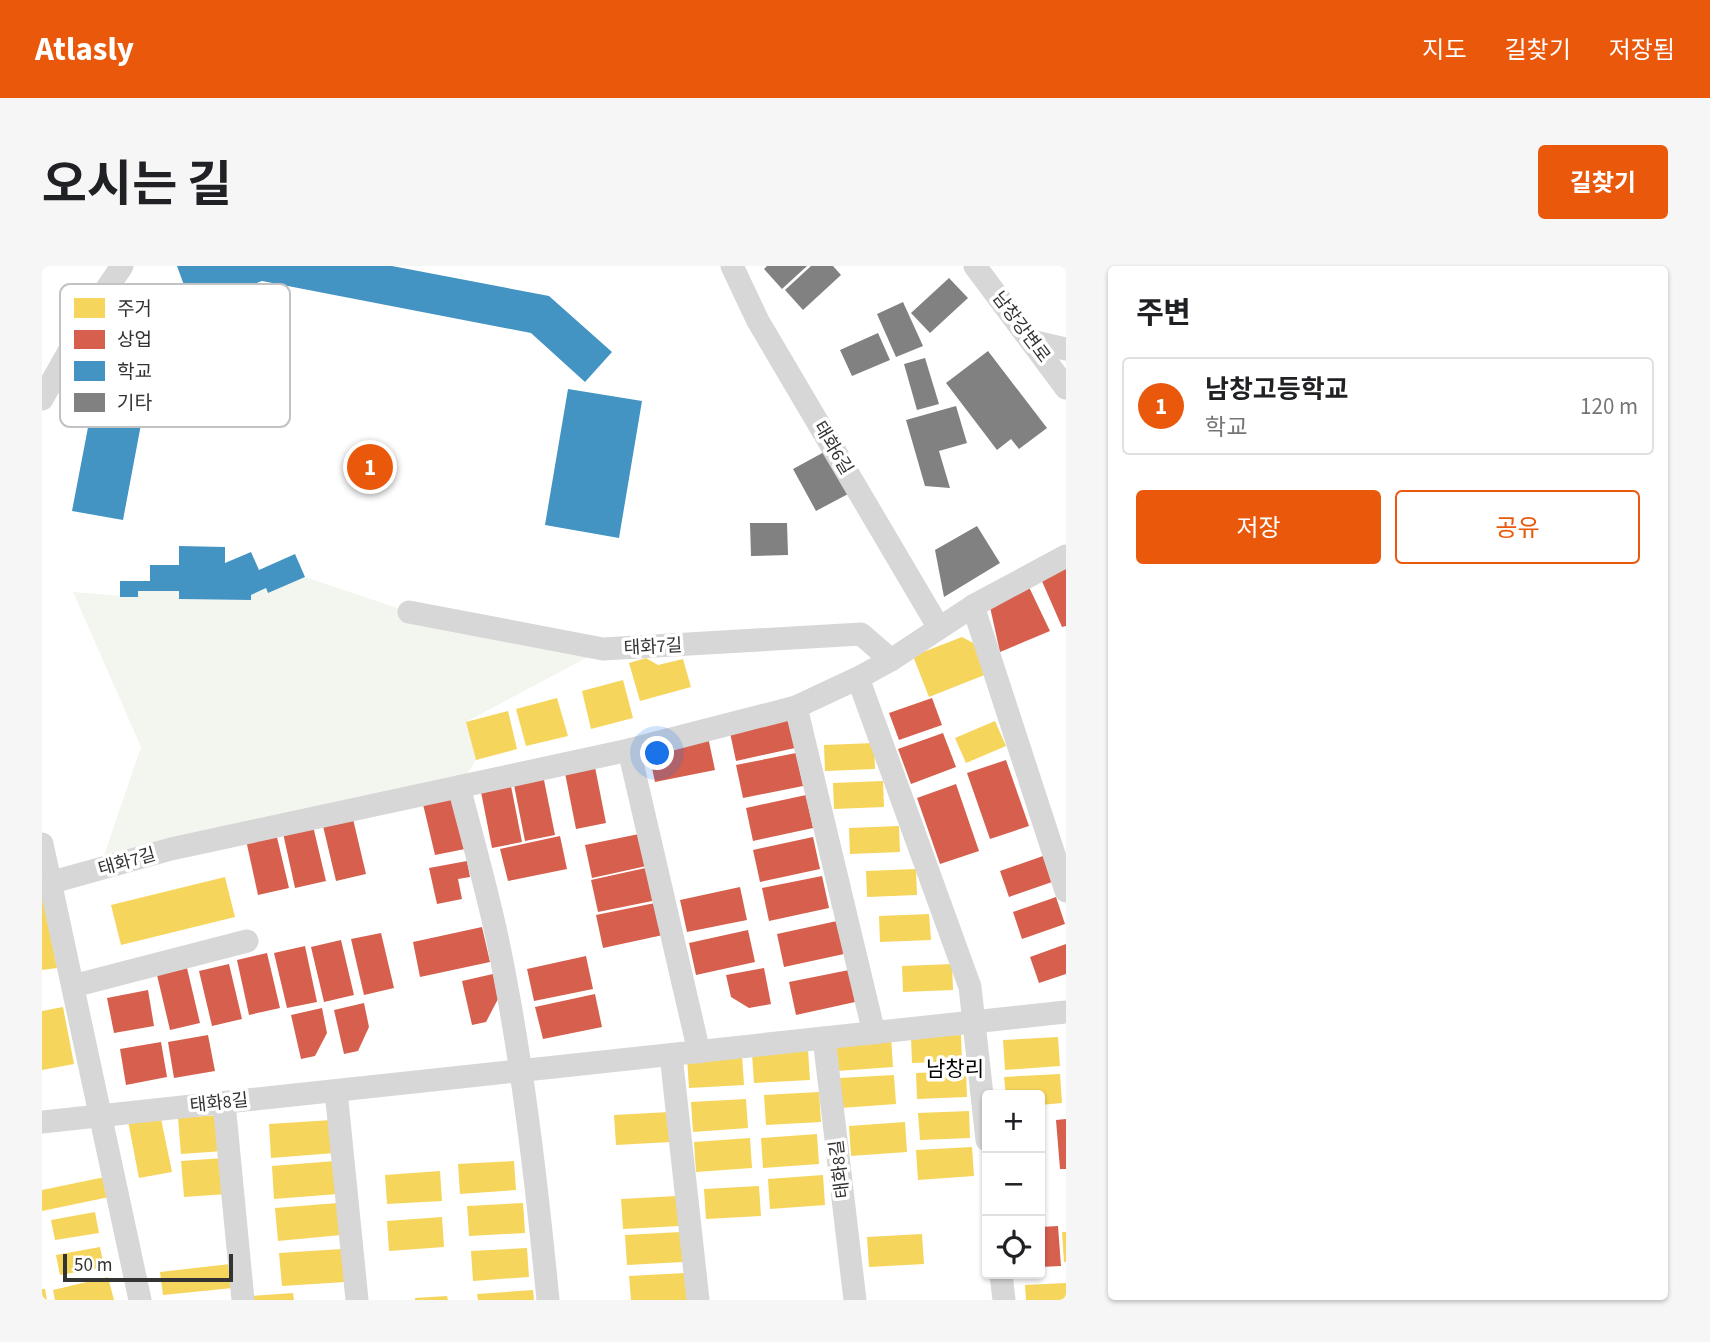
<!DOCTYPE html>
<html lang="ko">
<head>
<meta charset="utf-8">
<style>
  :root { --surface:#fff; --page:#f6f6f6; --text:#202124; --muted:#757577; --line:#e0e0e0; --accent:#ea580c }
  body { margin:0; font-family:"Source Sans 3","Noto Sans KR",sans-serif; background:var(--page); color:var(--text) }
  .controls { position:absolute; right:21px; bottom:21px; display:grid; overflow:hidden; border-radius:7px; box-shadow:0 2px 5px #0004 }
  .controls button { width:63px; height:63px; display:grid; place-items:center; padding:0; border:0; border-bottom:2px solid var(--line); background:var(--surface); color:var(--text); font:35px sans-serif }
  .scale { position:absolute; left:21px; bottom:18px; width:170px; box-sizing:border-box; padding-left:7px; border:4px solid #333; border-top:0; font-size:19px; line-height:24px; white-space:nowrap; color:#333; -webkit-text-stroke:5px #fff; paint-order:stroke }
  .you { position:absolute; left:616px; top:488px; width:24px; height:24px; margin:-18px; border:5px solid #fff; border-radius:50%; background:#1a73e8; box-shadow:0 0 0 10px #1a73e833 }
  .badge { display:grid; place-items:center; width:46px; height:46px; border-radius:50%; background:var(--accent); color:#fff; font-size:23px; font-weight:700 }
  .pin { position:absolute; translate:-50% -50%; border:4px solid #fff; box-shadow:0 2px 7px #0006 }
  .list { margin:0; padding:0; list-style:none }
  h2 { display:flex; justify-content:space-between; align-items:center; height:91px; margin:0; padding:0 28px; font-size:30px }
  h2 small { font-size:23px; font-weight:400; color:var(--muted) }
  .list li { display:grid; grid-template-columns:46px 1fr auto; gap:21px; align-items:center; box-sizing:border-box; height:98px; margin:0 14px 14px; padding:0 14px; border:2px solid var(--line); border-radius:7px }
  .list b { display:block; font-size:26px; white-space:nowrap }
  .list p { margin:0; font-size:23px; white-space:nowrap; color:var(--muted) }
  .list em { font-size:23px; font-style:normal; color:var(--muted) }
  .actions { display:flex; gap:14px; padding:21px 28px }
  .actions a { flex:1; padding:16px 0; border:2px solid var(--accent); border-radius:7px; text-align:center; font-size:24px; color:var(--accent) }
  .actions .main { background:var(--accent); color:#fff }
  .icon { flex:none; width:38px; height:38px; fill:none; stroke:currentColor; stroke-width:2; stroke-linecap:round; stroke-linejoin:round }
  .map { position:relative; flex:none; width:1024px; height:1034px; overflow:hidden; border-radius:7px }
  header { display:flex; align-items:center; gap:42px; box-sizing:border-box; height:98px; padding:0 35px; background:var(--accent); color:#fff }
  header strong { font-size:33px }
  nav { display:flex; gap:38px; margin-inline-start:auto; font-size:24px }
  .intro { display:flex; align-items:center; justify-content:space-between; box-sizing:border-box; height:168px; padding:0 42px }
  h1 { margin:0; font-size:49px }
  .button { padding:18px 32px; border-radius:7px; background:var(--accent); color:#fff; font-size:24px; font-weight:700 }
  main { display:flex; gap:42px; padding:0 42px }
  aside { flex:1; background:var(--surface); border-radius:7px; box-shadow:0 2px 5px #0004 }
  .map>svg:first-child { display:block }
  .green { fill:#f2f6ee }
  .homes { fill:#f6d55c }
  .shops { fill:#d6604d }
  .schools { fill:#4393c3 }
  .building { fill:#818181 }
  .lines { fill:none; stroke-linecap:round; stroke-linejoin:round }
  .minor { stroke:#d7d7d7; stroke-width:23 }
  .labels { text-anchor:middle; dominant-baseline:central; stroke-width:7; stroke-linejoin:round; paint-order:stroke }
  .street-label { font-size:18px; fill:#333; stroke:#fff }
  .quarter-label { font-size:21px; fill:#000; stroke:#fff }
  .key { fill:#fff; stroke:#c2c2c2; stroke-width:2 }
  .key-label { font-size:19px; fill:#333 }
</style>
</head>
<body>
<header>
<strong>Atlasly</strong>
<nav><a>지도</a><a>길찾기</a><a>저장됨</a></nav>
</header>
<div class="intro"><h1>오시는 길</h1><a class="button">길찾기</a></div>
<main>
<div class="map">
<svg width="1024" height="1034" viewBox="0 0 1024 1034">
  <rect width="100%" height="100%" fill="#fff"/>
  <polygon class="green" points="263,311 367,346 561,383 424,456 434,494 417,521 57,604 99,481 31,326 95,331 96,325 137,325 137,333 209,334 209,329 224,322 226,327"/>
  <g class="homes">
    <polygon points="920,371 933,378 945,408 887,431 871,390"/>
    <polygon points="604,392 616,399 641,393 649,421 598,435 587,397"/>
    <polygon points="581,414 591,452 549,463 540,425"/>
    <polygon points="515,432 526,470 484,480 474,443"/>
    <polygon points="466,445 475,483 434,494 424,456"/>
    <polygon points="953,455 964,480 924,497 913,472"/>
    <polygon points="832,477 833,503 783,505 782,479"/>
    <polygon points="841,515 842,541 792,543 791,517"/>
    <polygon points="857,560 858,586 808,588 807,562"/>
    <polygon points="874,603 875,629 825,631 824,605"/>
    <polygon points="183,611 193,651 79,679 69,639"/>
    <polygon points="0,628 15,702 0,704"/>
    <polygon points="887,648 889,674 838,676 837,650"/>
    <polygon points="910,698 911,724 861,726 860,700"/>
    <polygon points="21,741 32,798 0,804 0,745"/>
    <polygon points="919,769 920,795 870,797 869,771"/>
    <polygon points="849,771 851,801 795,805 793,775"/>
    <polygon points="1016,771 1018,800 963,804 961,774"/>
    <polygon points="766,784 768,814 712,817 710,788"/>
    <polygon points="700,789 702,819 647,822 645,792"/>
    <polygon points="924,805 925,831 875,833 874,807"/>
    <polygon points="1018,808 1020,837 998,839 998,829 964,829 962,811"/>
    <polygon points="852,809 854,838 799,842 797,812"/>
    <polygon points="777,826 779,856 724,859 722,829"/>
    <polygon points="704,833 706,862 651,866 649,836"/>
    <polygon points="927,845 928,872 878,874 876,847"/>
    <polygon points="627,846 629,876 574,879 572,849"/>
    <polygon points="118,848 130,906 97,912 86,855"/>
    <polygon points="179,849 182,885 139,888 136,852"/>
    <polygon points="290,854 293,887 229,892 227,858"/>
    <polygon points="863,856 865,886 809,890 807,860"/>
    <polygon points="775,868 777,898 721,902 719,872"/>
    <polygon points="708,872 710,902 654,906 652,876"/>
    <polygon points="930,881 932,910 876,914 874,884"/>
    <polygon points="182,892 185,928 142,931 139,895"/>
    <polygon points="293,895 296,928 232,933 230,900"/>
    <polygon points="472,895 474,924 418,928 416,898"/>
    <polygon points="398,905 400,935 345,938 343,909"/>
    <polygon points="781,909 783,939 728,943 726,913"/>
    <polygon points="63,911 67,931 0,945 0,924"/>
    <polygon points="717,920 719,950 664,953 662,923"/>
    <polygon points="635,930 637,960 581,963 579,933"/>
    <polygon points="296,937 299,969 236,975 233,942"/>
    <polygon points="481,937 483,967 427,970 425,940"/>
    <polygon points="53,946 57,967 13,974 9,954"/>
    <polygon points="400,951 402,981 347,985 345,955"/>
    <polygon points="639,966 641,996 585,999 583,969"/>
    <polygon points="1020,966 1024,966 1024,996 1022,996"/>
    <polygon points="880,968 882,998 827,1001 825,971"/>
    <polygon points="58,981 62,1001 18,1009 14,989"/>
    <polygon points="485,982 487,1011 431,1015 429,985"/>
    <polygon points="300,983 303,1016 240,1020 237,987"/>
    <polygon points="188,998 191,1022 121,1029 118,1006"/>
    <polygon points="643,1007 645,1034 589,1034 587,1010"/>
    <polygon points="66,1011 72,1034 13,1034 11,1024"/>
    <polygon points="1024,1017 1024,1034 984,1034 983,1019"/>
    <polygon points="0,1023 3,1023 5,1034 0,1034"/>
    <polygon points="491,1024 492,1034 436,1034 435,1028"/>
    <polygon points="251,1027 252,1034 208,1034 208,1030"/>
    <polygon points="405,1030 406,1034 373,1034 373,1032"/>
  </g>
  <g class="shops">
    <polygon points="1024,303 1024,360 1020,361 999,313"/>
    <polygon points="986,319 1008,365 958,386 948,341"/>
    <polygon points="890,432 900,459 857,474 847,447"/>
    <polygon points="746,450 753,482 694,495 687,462"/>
    <polygon points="901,467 914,501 869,518 856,483"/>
    <polygon points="666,471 673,504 613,516 606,483"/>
    <polygon points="754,487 761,520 701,532 694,499"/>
    <polygon points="964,494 987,560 948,573 925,507"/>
    <polygon points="552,496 564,557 534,563 522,502"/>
    <polygon points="501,509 513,569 483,575 471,514"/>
    <polygon points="468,515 480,576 450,582 438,521"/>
    <polygon points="914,518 937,585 898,598 875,532"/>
    <polygon points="410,528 423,583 393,589 380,534"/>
    <polygon points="764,529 771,562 711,575 704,542"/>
    <polygon points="311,553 324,608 294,615 281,560"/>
    <polygon points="271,560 284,615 253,622 241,567"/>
    <polygon points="234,567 247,622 216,629 204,574"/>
    <polygon points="602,567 609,599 550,612 543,579"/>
    <polygon points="518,570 525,603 466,615 458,583"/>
    <polygon points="771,571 778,603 718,616 711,584"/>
    <polygon points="1001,590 1010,616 967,631 958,605"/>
    <polygon points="425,595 428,611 416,613 420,633 395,638 387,602"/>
    <polygon points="608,601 615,634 556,646 549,614"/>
    <polygon points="780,610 787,642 727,655 720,622"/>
    <polygon points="698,621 705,654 645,666 638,634"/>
    <polygon points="1014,631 1023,658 980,673 971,646"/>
    <polygon points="613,637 621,669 561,682 554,649"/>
    <polygon points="795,655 802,688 742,701 735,668"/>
    <polygon points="440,661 448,696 378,711 371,676"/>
    <polygon points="706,664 713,696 654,709 647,677"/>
    <polygon points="339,667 352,722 322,729 309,673"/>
    <polygon points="299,674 312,729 282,736 269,681"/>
    <polygon points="1024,678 1024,708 997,717 988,691"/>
    <polygon points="263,680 275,736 245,742 232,687"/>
    <polygon points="225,687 238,742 207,749 195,694"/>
    <polygon points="544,690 551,723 492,735 485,703"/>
    <polygon points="187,698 200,753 170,760 157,705"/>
    <polygon points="145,702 158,757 128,764 115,709"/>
    <polygon points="722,702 729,738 707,742 689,731 684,709"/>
    <polygon points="807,704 813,736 754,749 747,716"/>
    <polygon points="451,708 456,733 444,756 430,759 420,715"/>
    <polygon points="106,724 112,760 72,767 65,732"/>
    <polygon points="553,728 560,761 501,773 493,741"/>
    <polygon points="322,737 327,761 316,785 302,788 292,744"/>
    <polygon points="280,742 285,767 273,790 259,793 249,749"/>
    <polygon points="166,769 173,805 132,812 126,776"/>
    <polygon points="119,776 125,811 84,819 78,783"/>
    <polygon points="1024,853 1024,903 1018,903 1014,854"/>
    <polygon points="1016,960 1019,1000 998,1001 998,961"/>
  </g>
  <g class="schools">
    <polygon points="135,0 350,0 507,30 570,86 543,116 489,67 220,15 150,41"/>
    <polygon points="144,31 148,40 119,52 81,254 30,245 57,104 74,107 84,57"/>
    <polygon points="526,123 600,135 577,272 503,259"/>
    <polygon points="137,280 183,281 183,297 209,286 217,304 253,288 263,311 226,327 224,322 209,329 209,334 137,333 137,325 96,325 96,331 78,331 78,315 108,315 108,299 137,299"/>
  </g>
  <g class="building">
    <polygon points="725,0 765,0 740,23 722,3"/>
    <polygon points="769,0 791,0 799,9 761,44 743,24"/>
    <polygon points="907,12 926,32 888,67 869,47"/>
    <polygon points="861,36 881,80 854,91 835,48"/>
    <polygon points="836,67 848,94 810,110 798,84"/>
    <polygon points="946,85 1005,162 977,183 969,173 955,184 904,117"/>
    <polygon points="883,92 897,138 875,144 862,98"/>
    <polygon points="914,140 925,177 897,185 908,222 883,220 864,154"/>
    <polygon points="784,185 806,228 774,245 751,203"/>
    <polygon points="708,257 745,257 746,289 709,290"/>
    <polygon points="935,260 958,297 902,331 893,284"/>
  </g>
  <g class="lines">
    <g class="minor">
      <polyline points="690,0 716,55 897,362"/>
      <polyline points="933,0 1024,122"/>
      <polyline points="989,75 1024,83"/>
      <polyline points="0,133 51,43 80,0"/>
      <polyline points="931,340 1024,625"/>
      <polyline points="367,346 561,383 819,368 849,394"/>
      <polyline points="816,412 928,721 945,874"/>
      <polyline points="754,441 832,767"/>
      <polyline points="587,484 657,786"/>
      <path d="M 417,521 C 430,571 444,620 455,671 C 480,790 494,912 506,1034"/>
      <polyline points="0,578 98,1034"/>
      <polyline points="0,619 129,583 587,484 754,441 816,412 849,394 931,340 1024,290"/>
      <polyline points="31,720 205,675"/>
      <polyline points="782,772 813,1034"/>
      <polyline points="629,789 656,1034"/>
      <polyline points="294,825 315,1034"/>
      <polyline points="182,837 201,1034"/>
      <polyline points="0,856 1024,746"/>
      <polyline points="959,1008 962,1034"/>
    </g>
  </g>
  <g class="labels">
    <g class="street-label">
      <text transform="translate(979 61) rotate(53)">남창강변로</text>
      <text transform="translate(791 182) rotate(59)">태화6길</text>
      <text transform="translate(611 381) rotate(-3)">태화7길</text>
      <text transform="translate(85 596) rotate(-16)">태화7길</text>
      <text transform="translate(177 837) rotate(-6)">태화8길</text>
      <text transform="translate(798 903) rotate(-97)">태화8길</text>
    </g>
    <g class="quarter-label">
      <text x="913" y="803">남창리</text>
    </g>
  </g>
  <rect x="18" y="18" width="230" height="143" rx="10" class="key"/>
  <rect x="32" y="32" width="31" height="20" fill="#f6d55c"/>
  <rect x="32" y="64" width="31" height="19" fill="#d6604d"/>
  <rect x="32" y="95" width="31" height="20" fill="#4393c3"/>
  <rect x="32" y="127" width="31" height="19" fill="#818181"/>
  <g class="key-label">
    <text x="75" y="49">주거</text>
    <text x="75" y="80">상업</text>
    <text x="75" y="112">학교</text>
    <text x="75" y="143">기타</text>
  </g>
</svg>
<div class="controls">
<button>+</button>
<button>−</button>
<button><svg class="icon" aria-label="locate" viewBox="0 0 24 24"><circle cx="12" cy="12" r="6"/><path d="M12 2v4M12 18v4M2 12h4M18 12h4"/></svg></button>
</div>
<div class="scale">50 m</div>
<div class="you"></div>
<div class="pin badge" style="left:328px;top:201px">1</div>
</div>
<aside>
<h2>주변<small></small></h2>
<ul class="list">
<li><span class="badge">1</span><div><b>남창고등학교</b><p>학교</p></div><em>120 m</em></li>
</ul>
<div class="actions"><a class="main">저장</a><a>공유</a></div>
</aside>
</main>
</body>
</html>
